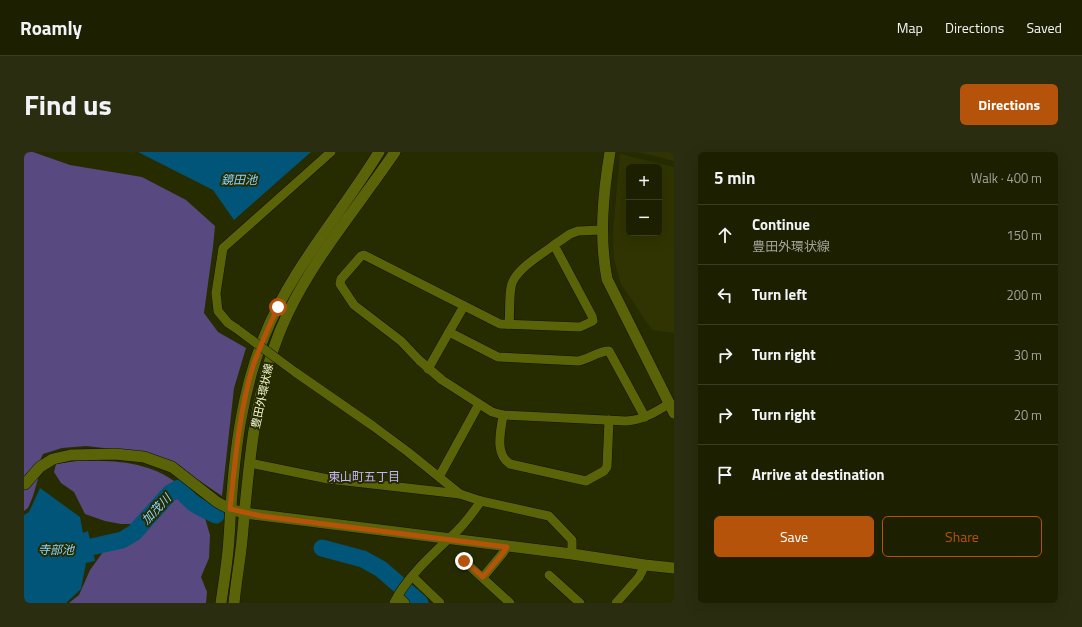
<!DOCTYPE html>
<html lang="en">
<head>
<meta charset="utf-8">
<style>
  :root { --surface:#1d2000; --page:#2a2d0f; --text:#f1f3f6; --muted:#a0a399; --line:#3b3e22; --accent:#b45309 }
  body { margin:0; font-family:"Titillium Web","Noto Sans JP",sans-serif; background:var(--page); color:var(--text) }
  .controls { position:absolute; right:12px; top:12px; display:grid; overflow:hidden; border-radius:6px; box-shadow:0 4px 16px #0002 }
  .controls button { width:36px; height:36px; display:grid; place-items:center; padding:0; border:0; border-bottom:1px solid var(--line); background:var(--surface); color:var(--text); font:20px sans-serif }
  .stop { position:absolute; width:12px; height:12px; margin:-9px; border:3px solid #b45309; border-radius:50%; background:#fff }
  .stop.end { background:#b45309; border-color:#fff; box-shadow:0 1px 4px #0008 }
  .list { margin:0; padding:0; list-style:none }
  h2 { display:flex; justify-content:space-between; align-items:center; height:52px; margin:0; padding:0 16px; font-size:17px }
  h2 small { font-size:13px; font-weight:400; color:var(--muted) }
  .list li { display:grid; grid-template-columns:26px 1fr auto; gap:12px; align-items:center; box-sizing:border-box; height:60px; padding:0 16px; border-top:1px solid var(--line) }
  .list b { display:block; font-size:15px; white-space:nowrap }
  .list p { margin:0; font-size:13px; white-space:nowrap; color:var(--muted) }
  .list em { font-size:13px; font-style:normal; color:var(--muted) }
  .actions { display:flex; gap:8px; padding:12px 16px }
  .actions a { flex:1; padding:9px 0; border:1px solid var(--accent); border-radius:6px; text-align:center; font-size:14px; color:var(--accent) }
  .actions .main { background:var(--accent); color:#fff }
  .icon { flex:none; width:22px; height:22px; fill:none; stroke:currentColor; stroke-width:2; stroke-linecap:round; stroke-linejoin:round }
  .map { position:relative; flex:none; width:650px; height:451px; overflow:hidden; border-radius:6px }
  header { display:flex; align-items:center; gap:24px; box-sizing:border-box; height:56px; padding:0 20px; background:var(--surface); border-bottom:1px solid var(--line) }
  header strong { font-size:19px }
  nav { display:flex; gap:22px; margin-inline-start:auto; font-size:14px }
  .intro { display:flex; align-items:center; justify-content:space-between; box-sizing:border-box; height:96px; padding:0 24px }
  h1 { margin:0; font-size:28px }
  .button { padding:10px 18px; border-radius:6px; background:var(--accent); color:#fff; font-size:14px; font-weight:700 }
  main { display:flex; gap:24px; padding:0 24px }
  aside { flex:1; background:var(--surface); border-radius:6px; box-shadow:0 4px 16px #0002 }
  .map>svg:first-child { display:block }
  .built { fill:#303402; fill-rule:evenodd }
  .forest { fill:#584980 }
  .water { fill:#015578 }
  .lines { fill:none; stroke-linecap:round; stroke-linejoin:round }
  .river { stroke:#015578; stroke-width:17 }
  .minor-casing { stroke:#101300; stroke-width:10 }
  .tertiary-casing { stroke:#101300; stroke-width:12 }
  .minor { stroke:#5b6308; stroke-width:9 }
  .tertiary { stroke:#5b6308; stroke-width:11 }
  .minor-bridge-casing { stroke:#101300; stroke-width:10; stroke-linecap:butt }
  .minor-bridge { stroke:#5b6308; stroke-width:9 }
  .route { stroke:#b45309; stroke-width:5 }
  .labels { text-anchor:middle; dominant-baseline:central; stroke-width:4; stroke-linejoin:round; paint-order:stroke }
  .street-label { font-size:11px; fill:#f0f7cf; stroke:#272b00 }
  .water-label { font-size:12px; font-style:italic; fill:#89d3ff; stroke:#272b00 }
  .neighbourhood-label { font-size:12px; fill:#c6b5fc; stroke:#272b00 }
</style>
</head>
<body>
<header>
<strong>Roamly</strong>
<nav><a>Map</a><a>Directions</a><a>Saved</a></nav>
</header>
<div class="intro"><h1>Find us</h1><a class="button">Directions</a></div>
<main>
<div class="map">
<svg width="650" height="451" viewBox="0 0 650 451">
  <rect width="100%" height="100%" fill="#272b00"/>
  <g class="built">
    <polygon points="613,0 650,0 650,9"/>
    <path d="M 596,2 L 650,15 L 650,181 L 628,178 L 597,132 L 590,107 L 589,79 ZM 605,15 L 635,15 L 635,81 L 605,81 Z"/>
  </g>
  <g class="forest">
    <polygon points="0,0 9,0 46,13 118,25 162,48 191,74 189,95 180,161 194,180 222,196 210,236 198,344 152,313 115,300 62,294 38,296 19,302 13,315 14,327 9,344 4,356 0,359"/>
    <path d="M 53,309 C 88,308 124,309 153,331 L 114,372 L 97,372 L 81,369 L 61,362 L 50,340 L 37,331 L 30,320 L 32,312 Z"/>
    <polygon points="155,341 181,366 186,383 185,406 177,425 183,440 182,451 45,451 55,443 66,418 79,400 112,386 129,371"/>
  </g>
  <g class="water">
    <polygon points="114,0 287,0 210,68 189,38"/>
    <polygon points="16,336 56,365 59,381 64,379 71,409 62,411 57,437 42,451 0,451 0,363 5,360"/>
  </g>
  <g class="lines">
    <g class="river">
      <path d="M 67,395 L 98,388 L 110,381 L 146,341 L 155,336 C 168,352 172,354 192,363"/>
      <polyline points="298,396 339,407 357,417 396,451"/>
    </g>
    <g class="minor-casing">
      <g id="minor">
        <path d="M 578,78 L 554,79 L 546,82 L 530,93 L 568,164 L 569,169 L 556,175 L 476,172 L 340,103 L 337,104 L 317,127 L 316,132 L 330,153 L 377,189 L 395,208 L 418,228 L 468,260 L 479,263 L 602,269 C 619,268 632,260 646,251"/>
        <path d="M 440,154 L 425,180 L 474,205 L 554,209 C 564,208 576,198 585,199 L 621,265"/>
        <path d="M 485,172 C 486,160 485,147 487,135 C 490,118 517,103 530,93"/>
        <polyline points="213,177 204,171 194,159 192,141 199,96 307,0"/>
        <polyline points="404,217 425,180"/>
        <polyline points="271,220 349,274 384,300 436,342"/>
        <path d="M 479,263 C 477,279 470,301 486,312 L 562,329 L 580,319 L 583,315 L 585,268"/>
        <polyline points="226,311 304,327 436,342 457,349 525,364 548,388 548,402"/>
        <polyline points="415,325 455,252"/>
        <polyline points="440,409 486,451"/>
        <polyline points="525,423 556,451"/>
        <polyline points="389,425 416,451"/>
        <polyline points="459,425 479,401 483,395"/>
        <polyline points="374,444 381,451"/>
        <path d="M 370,451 C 382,425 413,398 434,378 C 442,370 450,359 457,349"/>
        <polyline points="592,451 615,425 621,413"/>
      </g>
    </g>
    <g class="tertiary-casing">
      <g id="tertiary">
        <path d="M 586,0 C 579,42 575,85 583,127 L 650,261"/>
        <polyline points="1,332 16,315 29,307 47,303 91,302 120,305 148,315 193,350 206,357 220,361 548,402 621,413 650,416"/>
        <path d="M 197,451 C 200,429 204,407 205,385 C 206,375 206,364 207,354 C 211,297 218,239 240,185 C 267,117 317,62 355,0"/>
        <path d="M 210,451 C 212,430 216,409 218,388 C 225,311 230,232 264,161 C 292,103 335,53 371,0"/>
      </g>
    </g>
    <use href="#minor" class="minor"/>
    <use href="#tertiary" class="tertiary"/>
    <g class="minor-bridge-casing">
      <polyline id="minor-bridge" points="213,177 271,220"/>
    </g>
    <use href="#minor-bridge" class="minor-bridge"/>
  </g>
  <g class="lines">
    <path class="route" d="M 254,155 C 245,174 236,194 229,214 C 215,260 211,310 206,357 L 237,364 L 483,395 L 479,401 L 459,425 L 440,409"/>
  </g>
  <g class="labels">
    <g class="street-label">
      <text transform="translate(238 244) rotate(-78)">豊田外環状線</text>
    </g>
    <g class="water-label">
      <text x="215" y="27">鏡田池</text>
      <text transform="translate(132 357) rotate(-47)">加茂川</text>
      <text x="32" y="397">寺部池</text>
    </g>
    <g class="neighbourhood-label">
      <text x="340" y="324">東山町五丁目</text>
    </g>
  </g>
</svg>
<div class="controls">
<button>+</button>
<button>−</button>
</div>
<div class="stop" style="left:254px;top:155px"></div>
<div class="stop end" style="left:440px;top:409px"></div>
</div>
<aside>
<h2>5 min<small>Walk · 400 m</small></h2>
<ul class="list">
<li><svg class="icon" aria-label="ahead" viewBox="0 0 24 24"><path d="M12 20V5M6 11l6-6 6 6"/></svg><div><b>Continue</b><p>豊田外環状線</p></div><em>150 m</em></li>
<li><svg class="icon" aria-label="left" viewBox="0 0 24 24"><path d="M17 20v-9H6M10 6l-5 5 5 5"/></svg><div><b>Turn left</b></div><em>200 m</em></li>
<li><svg class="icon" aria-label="right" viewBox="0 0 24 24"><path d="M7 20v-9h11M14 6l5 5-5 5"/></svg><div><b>Turn right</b></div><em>30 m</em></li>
<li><svg class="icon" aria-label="right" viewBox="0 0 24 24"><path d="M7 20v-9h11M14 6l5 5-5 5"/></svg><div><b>Turn right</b></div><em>20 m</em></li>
<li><svg class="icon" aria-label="arrive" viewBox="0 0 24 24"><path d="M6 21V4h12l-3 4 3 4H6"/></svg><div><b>Arrive at destination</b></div></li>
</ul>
<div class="actions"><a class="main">Save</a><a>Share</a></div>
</aside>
</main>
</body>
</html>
